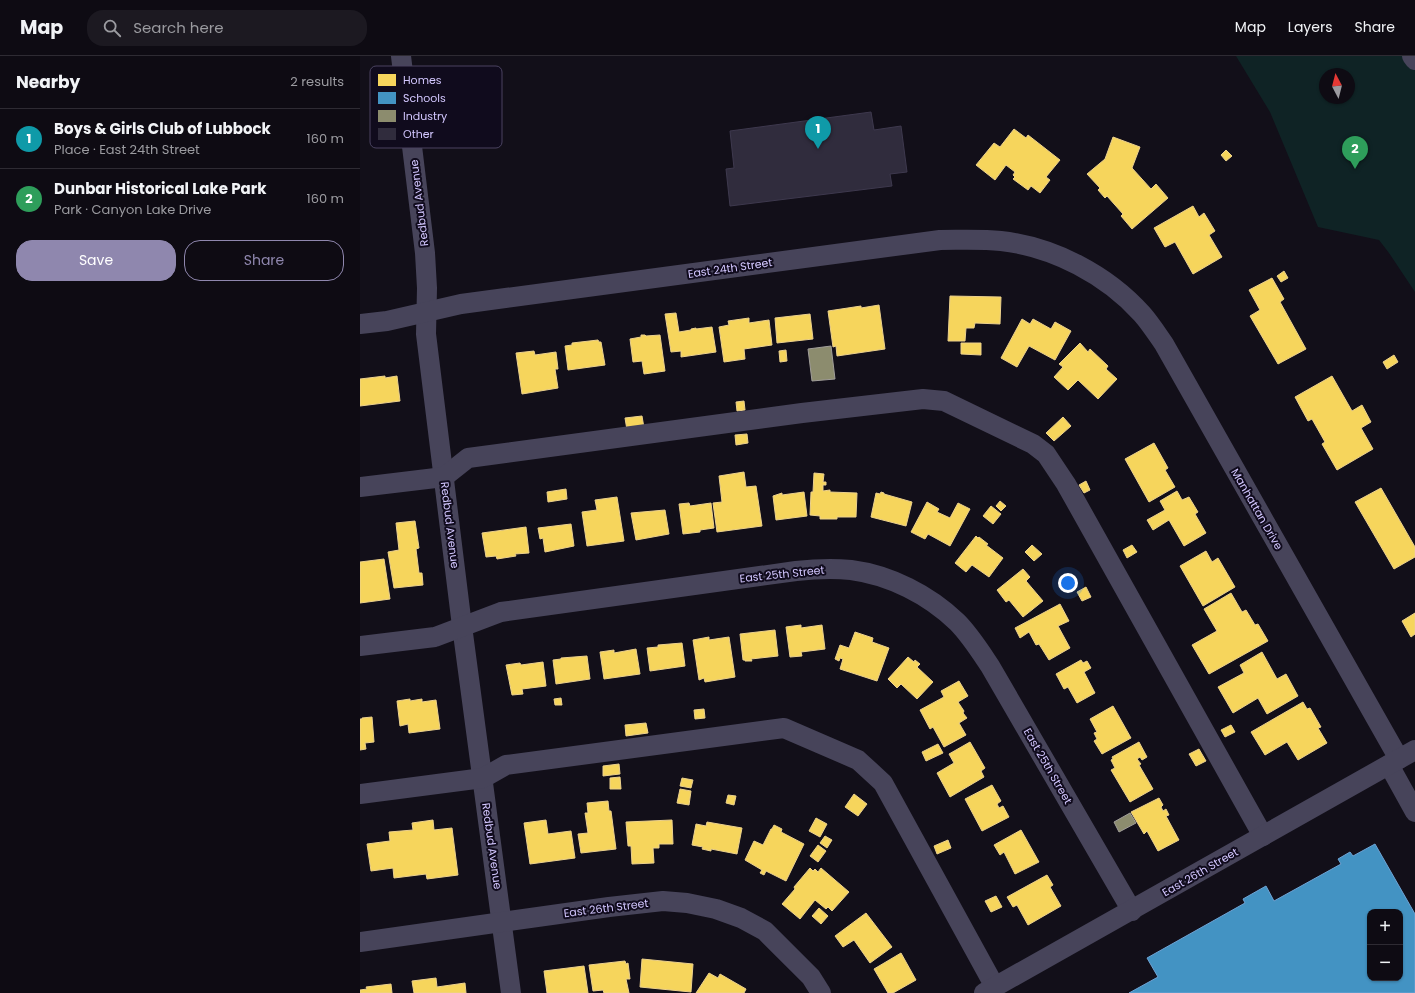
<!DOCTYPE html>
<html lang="en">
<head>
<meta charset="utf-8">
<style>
  :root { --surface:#0e0b13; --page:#1c1921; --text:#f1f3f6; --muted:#9b9ba0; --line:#2e2b33; --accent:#8f87ae }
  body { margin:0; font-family:Poppins,sans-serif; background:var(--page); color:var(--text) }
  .controls { position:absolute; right:12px; bottom:12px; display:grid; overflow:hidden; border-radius:8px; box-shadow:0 1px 3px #0004 }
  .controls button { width:36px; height:36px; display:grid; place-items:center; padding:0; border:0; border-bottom:1px solid var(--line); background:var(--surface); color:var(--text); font:20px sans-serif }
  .compass { position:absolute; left:959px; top:12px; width:36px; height:36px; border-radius:50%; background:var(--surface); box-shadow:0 1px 3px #0004; rotate:353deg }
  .you { position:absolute; left:708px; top:527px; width:14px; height:14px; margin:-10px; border:3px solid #fff; border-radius:50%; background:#1a73e8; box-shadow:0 0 0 6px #1a73e833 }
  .badge { display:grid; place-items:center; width:26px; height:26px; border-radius:50%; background:var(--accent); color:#fff; font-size:13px; font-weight:700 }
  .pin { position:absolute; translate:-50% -33px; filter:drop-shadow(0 1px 2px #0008) }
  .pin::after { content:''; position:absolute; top:21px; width:14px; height:12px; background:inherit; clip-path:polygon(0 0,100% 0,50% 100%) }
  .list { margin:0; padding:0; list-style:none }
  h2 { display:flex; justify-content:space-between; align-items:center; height:52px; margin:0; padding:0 16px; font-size:17px }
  h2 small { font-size:13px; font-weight:400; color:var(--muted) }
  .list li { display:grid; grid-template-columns:26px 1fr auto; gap:12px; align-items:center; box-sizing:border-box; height:60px; padding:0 16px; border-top:1px solid var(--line) }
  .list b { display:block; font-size:15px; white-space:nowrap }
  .list p { margin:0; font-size:13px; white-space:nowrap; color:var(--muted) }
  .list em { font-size:13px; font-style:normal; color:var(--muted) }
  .actions { display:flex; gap:8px; padding:12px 16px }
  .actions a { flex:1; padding:9px 0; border:1px solid var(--accent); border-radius:16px; text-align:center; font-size:14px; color:var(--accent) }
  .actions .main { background:var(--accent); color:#fff }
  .icon { flex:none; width:22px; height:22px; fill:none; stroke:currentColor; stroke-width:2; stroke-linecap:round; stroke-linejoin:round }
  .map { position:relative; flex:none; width:1055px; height:937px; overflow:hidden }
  header { display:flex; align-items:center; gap:24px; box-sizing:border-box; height:56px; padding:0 20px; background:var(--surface); border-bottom:1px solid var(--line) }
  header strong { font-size:19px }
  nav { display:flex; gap:22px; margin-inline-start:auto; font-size:14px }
  .search { width:280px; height:36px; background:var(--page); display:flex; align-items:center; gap:10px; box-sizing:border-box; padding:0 14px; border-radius:16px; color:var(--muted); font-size:15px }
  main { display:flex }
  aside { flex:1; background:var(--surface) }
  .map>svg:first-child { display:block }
  .green { fill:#0f2325; fill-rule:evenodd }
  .homes { fill:#f6d55c; stroke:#ecd18d }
  .schools { fill:#4393c3; stroke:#6ea3d5; fill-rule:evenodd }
  .industry { fill:#8c8c6e; stroke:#a19e9a }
  .building { fill:#302c3d; stroke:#3e394e }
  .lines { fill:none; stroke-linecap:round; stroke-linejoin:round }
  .minor { stroke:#47445a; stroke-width:20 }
  .labels { text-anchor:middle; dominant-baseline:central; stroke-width:4; stroke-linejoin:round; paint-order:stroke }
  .street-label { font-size:11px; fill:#d3c7ff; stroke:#100b1d }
  .key { fill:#100b1d; stroke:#4a4361; stroke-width:1 }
  .key-label { font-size:11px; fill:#d3c7ff }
</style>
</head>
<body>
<header>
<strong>Map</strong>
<div class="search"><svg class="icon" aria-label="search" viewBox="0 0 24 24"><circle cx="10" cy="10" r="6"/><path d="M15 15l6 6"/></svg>Search here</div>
<nav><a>Map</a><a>Layers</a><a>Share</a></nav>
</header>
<main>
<aside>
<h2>Nearby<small>2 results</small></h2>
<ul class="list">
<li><span class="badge" style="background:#0f9aa8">1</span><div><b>Boys &amp; Girls Club of Lubbock</b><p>Place · East 24th Street</p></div><em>160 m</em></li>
<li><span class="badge" style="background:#2e9e5b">2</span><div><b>Dunbar Historical Lake Park</b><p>Park · Canyon Lake Drive</p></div><em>160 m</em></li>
</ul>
<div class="actions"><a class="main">Save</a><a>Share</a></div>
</aside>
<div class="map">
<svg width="1055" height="937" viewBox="0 0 1055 937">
  <rect width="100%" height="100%" fill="#120f19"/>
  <path class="green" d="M 876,0 L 1055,0 L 1055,236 L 1029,197 L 1019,184 L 958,171 L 910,56 ZM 965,18 L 989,18 L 989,42 L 965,42 Z"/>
  <g class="homes">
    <polygon points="654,73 666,82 668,79 700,104 686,121 690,124 680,137 671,130 668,134 653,123 655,121 653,119 655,116 646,109 635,124 616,109 634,87 640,91"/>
    <polygon points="753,81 780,91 772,112 791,133 796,128 808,142 772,173 761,160 763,158 747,140 745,142 738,134 740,132 727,118 745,103"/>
    <polygon points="866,94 872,100 866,105 861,99"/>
    <polygon points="833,150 839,161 844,157 855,175 849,179 862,201 833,218 815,186 805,191 794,172"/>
    <polygon points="924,215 928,222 921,226 917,220"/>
    <polygon points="912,222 924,243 920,246 946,293 918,308 890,260 900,254 889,234"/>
    <polygon points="590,240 641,241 640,268 615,267 614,272 606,272 605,285 588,285"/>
    <polygon points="519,249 525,293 477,300 476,290 473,291 468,255 501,250 501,252"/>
    <polygon points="316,257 319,276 331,274 331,273 336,272 336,273 352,271 356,296 321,301 321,295 311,296 305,258"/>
    <polygon points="450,258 453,283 417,287 415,262"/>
    <polygon points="389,262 389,267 409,264 412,289 384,293 385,303 364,306 359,271 369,269 368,265"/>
    <polygon points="662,263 670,268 673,263 691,273 695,266 711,275 695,304 669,290 657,311 641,302"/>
    <polygon points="281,279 285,279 286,280 300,279 305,315 284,318 282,305 273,306 270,283 281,281"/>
    <polygon points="238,284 239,286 241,286 245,309 208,314 205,290 212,289 212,287"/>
    <polygon points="601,287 621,287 621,299 601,298"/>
    <polygon points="720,287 728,296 730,293 748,310 746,313 757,323 738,343 718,324 708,334 694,321 703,311 699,308"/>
    <polygon points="426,294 427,305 420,306 419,295"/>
    <polygon points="174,295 175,299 196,296 198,313 195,313 198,332 162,338 156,297"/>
    <polygon points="1034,299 1038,306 1027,313 1023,306"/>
    <polygon points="25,320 25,322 37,320 40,345 0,350 0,323"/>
    <polygon points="972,320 992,355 1002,349 1011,366 1001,372 1013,393 977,414 962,388 965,386 952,363 948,365 935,341"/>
    <polygon points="384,345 385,354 377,355 376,346"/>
    <polygon points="282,360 284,372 267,374 265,362"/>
    <polygon points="703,361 711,370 694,385 686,377"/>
    <polygon points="387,378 388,387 376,389 375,379"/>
    <polygon points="794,387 808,412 805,414 815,431 789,446 765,403"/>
    <polygon points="384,416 386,431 396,430 402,470 357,476 353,447 362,446 359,420"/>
    <polygon points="454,417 464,418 463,426 466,426 466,429 463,429 463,435 470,434 470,436 497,437 496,461 477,461 477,463 460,463 460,460 450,459 451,436 453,436"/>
    <polygon points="726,425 730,434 724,437 719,429"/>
    <polygon points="1021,432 1055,491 1055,501 1034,513 995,446"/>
    <polygon points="206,433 207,443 188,446 187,436"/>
    <polygon points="817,435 822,444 829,441 838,456 835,458 846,477 824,490 809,464 793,474 787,464 805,454 800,445"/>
    <polygon points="444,436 447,460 416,464 413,440 422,437 422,439"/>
    <polygon points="521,436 524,437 524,438 552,446 546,470 511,461 516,437 520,438"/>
    <polygon points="257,441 264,485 227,490 222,456 237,454 235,444"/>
    <polygon points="640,445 646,450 641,455 636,450"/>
    <polygon points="567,446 579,453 577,456 590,462 598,447 610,453 590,490 568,478 565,483 551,476"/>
    <polygon points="329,447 330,450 351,447 354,472 340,474 340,476 323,478 319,448"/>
    <polygon points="631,450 641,458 633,468 623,460"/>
    <polygon points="305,454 309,478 276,484 271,457"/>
    <polygon points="55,465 59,492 56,493 59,517 62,517 63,529 34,532 28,496 39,494 36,467"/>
    <polygon points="211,468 214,490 185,496 183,482 180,483 178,472"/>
    <polygon points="166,471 169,497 155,498 156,500 137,503 136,500 126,501 122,477"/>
    <polygon points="616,480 618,482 619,481 628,488 626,489 643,502 629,521 612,509 606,516 595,507"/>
    <polygon points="672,489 682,498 674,505 665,496"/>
    <polygon points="772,489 777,496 767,502 763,494"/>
    <polygon points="846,495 852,506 858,502 875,531 843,550 820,510"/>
    <polygon points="24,503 30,543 0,547 0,506"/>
    <polygon points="663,513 670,521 666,525 683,545 663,561 649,544 646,546 637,534"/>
    <polygon points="726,531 731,541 722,545 717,536"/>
    <polygon points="871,537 882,556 886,554 895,569 898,568 908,585 849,618 832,589 857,575 844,553"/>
    <polygon points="700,548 709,565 698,570 710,592 689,604 679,588 676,589 669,576 660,582 655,572"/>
    <polygon points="1055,557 1055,578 1051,581 1042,565"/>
    <polygon points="441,569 441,572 462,569 465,593 441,596 442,600 430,601 426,571"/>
    <polygon points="415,574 418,600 391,603 392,605 385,605 385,604 383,604 380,578"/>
    <polygon points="495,576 513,582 512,586 529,592 517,625 480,613 483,603 480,602 479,605 475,603 480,589 489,592"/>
    <polygon points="349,581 349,584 369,581 375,621 345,626 344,622 339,624 333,584"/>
    <polygon points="322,587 325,610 290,615 287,592 298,591 298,589"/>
    <polygon points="276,593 280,618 244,623 240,596 254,594 254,597"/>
    <polygon points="902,596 917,623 926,618 938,640 907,658 898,642 873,657 858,631 884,617 880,609"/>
    <polygon points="227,600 230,623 196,628 193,604 201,603 201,602"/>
    <polygon points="548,601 554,606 555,604 560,608 557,611 573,626 557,643 541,628 537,632 528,623"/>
    <polygon points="721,604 723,607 727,605 731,612 724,616 735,637 717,647 708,631 704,633 696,618"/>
    <polygon points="183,606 186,630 162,633 163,638 152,639 146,609 160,607 161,609"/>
    <polygon points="599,625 608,640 598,646 604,655 603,657 607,662 599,667 606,679 584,691 573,671 570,673 560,654 584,641 581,635"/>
    <polygon points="201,642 202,649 195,649 194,643"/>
    <polygon points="50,643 50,645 62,643 62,646 76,644 80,673 49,677 48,668 40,670 37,645"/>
    <polygon points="943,646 947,653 950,652 961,671 958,672 967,687 938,704 927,686 905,699 891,676"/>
    <polygon points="753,650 771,682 742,698 734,685 737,683 734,677 737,676 730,663"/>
    <polygon points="344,653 345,662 335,663 334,654"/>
    <polygon points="12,661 14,686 5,687 6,693 0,694 0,663 2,663 2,662"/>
    <polygon points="286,667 288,677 266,680 265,669"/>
    <polygon points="871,669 875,676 865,681 861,674"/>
    <polygon points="610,686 625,712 621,715 624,721 590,741 577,717 594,707 589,698"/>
    <polygon points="779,686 787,701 782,704 780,701 777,703 781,708 779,709 793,733 770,746 751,714 755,712 751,704 753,703 752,701"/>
    <polygon points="578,688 583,697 566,705 562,696"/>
    <polygon points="839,693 846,705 836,710 829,698"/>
    <polygon points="259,708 260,718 243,720 243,710"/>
    <polygon points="260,721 261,733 250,733 250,722"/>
    <polygon points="322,722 333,724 331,732 320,730"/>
    <polygon points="632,729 641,745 637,748 639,752 643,750 649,761 622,775 605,743"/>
    <polygon points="320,733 331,735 329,749 317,747"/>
    <polygon points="494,738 507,748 498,760 485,751"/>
    <polygon points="368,739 376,740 374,749 366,747"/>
    <polygon points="799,742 803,749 801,751 803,755 806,753 809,759 806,760 819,784 798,795 787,775 784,778 771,756"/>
    <polygon points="248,745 249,755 251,755 256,793 221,797 218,778 228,777 225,757 228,757 227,747"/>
    <polygon points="456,762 467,768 460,781 449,775"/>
    <polygon points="73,764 74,774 92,772 98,819 67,823 66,818 34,822 33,812 11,815 7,788 30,785 29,776 53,774 52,767"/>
    <polygon points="186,764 188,778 211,775 215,802 170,808 164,767"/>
    <polygon points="312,764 313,788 299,788 299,792 293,792 294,807 272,808 271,790 268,790 266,766"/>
    <polygon points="347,766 382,772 377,798 351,793 351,795 342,793 343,791 332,789 336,768 346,770"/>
    <polygon points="414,769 422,773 421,776 444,788 426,825 406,815 404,819 400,817 402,814 385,804 394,785 403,789 411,773 412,773"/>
    <polygon points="661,774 679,806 655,818 644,796 640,799 634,789"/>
    <polygon points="465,780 472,784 467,792 460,787"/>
    <polygon points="588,784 591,792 577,798 574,790"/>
    <polygon points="458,789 466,795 458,806 450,800"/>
    <polygon points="450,812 453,815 455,813 458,816 461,812 489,836 472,855 468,851 466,853 455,844 440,863 422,848 435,833 434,831"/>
    <polygon points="687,819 693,829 690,831 701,850 668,869 657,849 653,851 647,841"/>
    <polygon points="636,840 642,851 631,856 625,845"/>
    <polygon points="459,852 468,860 461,868 452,860"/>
    <polygon points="506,857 532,891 510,907 494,884 483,891 475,880"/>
    <polygon points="541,897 556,924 533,937 528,937 514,913"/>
    <polygon points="282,903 333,908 331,936 280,931"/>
    <polygon points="265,905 266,908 268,907 270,923 266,923 269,937 244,937 243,934 233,935 229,909"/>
    <polygon points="224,910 228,937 187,937 184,915"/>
    <polygon points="349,917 358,922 360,918 386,933 384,937 336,937"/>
    <polygon points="76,922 77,931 105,927 106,937 54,937 52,925"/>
    <polygon points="31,928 32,937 0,937 0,934 7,933 6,931"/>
  </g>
  <path class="schools" d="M 1015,788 L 1055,858 L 1055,937 L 769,937 L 798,921 L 787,902 L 885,847 L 883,843 L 906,830 L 914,845 L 981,808 L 978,803 L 990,796 L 993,800 ZM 1010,856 L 1040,856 L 1040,922 L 1010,922 Z"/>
  <g class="industry">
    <polygon points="471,290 475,323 452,325 448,293"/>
    <polygon points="770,757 776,767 759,776 754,766"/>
  </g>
  <polygon class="building" points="511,56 514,74 541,70 547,116 530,118 532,130 370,150 366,113 374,112 370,75"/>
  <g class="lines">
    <g class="minor">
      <polyline points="41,0 65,197 67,232 66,278 102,570 151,937"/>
      <polyline points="1052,0 1055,4"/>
      <path d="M 0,268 L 27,265 L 101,248 L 580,184 C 601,184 621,183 641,185 C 694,191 747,219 782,258 C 790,267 797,278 804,288 L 1039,703"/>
      <polyline points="0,431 84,421 108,402 442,357 563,343 584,345 673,388 686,398 706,428 903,780"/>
      <path d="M 0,590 L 75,581 L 141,556 L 436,515 C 454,513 472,512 491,514 C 530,519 569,539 597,566 C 610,579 620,595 630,610 L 772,855"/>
      <polyline points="1029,709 1055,756"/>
      <polyline points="0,738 123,722 146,709 424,672 498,704 523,727 635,931"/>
      <polyline points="0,886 249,851 303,845 327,847 356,853 381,862 405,875 451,921 461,937"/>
      <polyline points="624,937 1055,694"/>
    </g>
  </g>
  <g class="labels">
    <g class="street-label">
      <text transform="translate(59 147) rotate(-97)">Redbud Avenue</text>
      <text transform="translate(370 212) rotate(-8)">East 24th Street</text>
      <text transform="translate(897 453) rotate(60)">Manhattan Drive</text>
      <text transform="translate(90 469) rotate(83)">Redbud Avenue</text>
      <text transform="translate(422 518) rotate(-6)">East 25th Street</text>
      <text transform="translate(688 710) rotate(60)">East 25th Street</text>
      <text transform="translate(132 790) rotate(82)">Redbud Avenue</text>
      <text transform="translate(840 816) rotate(-30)">East 26th Street</text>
      <text transform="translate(246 852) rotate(-7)">East 26th Street</text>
    </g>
  </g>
  <rect x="10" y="10" width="132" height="82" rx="6" class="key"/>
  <rect x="18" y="18" width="18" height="12" fill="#f6d55c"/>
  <rect x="18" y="36" width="18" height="12" fill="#4393c3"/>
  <rect x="18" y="54" width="18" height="12" fill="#8c8c6e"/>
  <rect x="18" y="72" width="18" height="12" fill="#302c3d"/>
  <g class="key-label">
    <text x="43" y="28">Homes</text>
    <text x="43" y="46">Schools</text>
    <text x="43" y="64">Industry</text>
    <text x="43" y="82">Other</text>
  </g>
</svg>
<div class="controls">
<button>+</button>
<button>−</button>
</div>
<svg class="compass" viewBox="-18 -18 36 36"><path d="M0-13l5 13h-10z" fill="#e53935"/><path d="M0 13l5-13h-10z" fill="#9b9ba0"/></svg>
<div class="you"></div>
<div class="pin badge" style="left:458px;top:93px;background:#0f9aa8">1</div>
<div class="pin badge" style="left:995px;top:113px;background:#2e9e5b">2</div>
</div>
</main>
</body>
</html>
